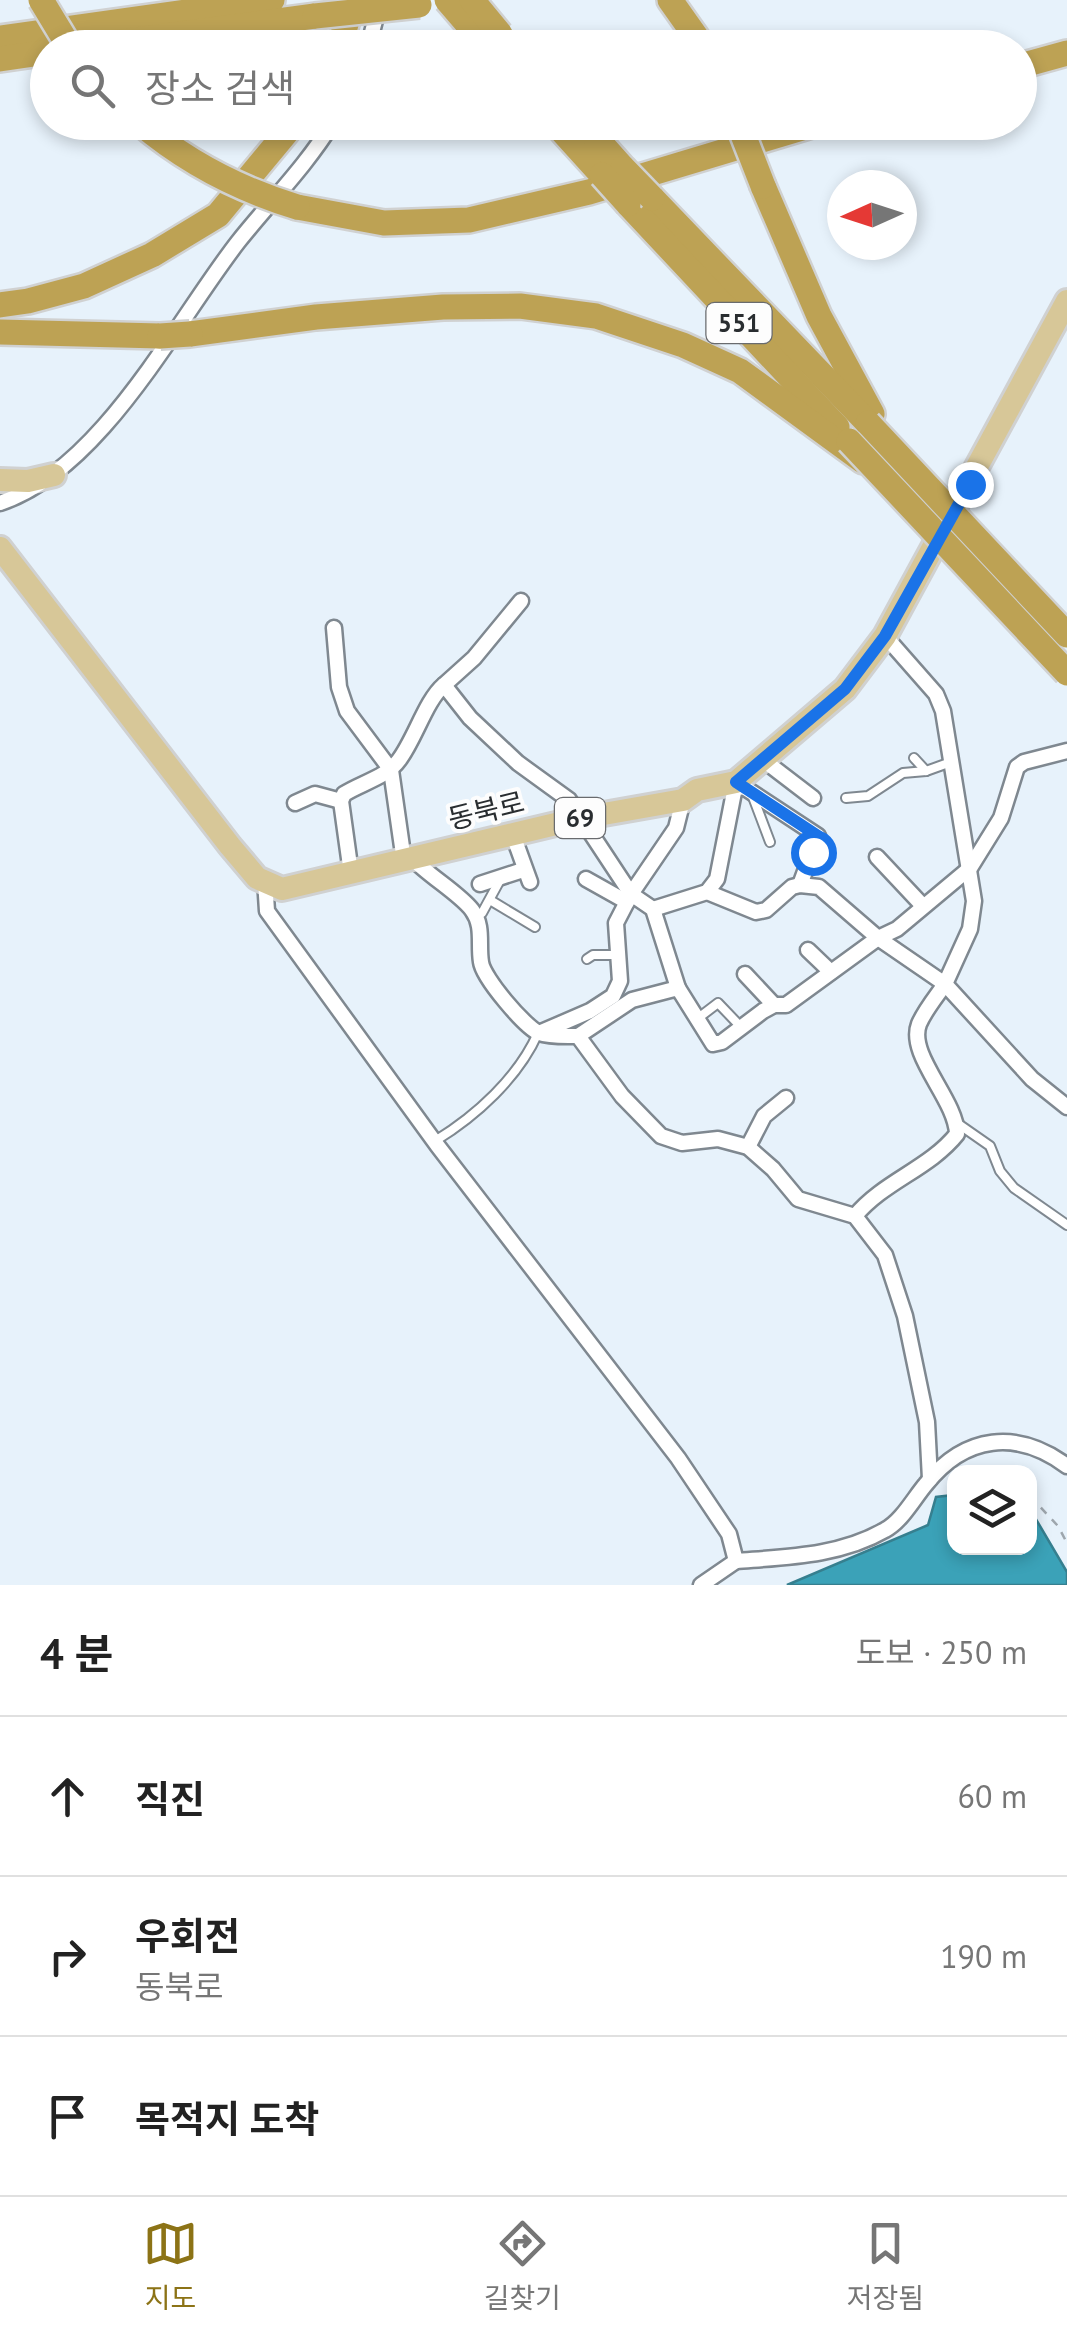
<!DOCTYPE html>
<html lang="ko">
<head>
<meta charset="utf-8">
<style>
  :root { --surface:#fff; --page:#f6f6f6; --text:#222; --muted:#767676; --line:#e0e0e0; --accent:#8c7316 }
  body { margin:0; font-family:"PT Sans","Noto Sans KR",sans-serif; background:var(--page); color:var(--text) }
  .controls { position:absolute; right:30px; bottom:30px; display:grid; overflow:hidden; border-radius:20px; box-shadow:0 5px 15px #0003 }
  .controls button { width:90px; height:90px; display:grid; place-items:center; padding:0; border:0; border-bottom:2px solid var(--line); background:var(--surface); color:var(--text); font:50px sans-serif }
  .compass { position:absolute; left:827px; top:170px; width:90px; height:90px; border-radius:50%; background:var(--surface); box-shadow:0 5px 15px #0003; rotate:267deg }
  .stop { position:absolute; width:30px; height:30px; margin:-22px; border:8px solid #1a73e8; border-radius:50%; background:#fff }
  .stop.end { background:#1a73e8; border-color:#fff; box-shadow:0 2px 10px #0008 }
  .list { margin:0; padding:0; list-style:none }
  h2 { display:flex; justify-content:space-between; align-items:center; height:130px; margin:0; padding:0 40px; font-size:42px }
  h2 small { font-size:32px; font-weight:400; color:var(--muted) }
  .list li { display:grid; grid-template-columns:65px 1fr auto; gap:30px; align-items:center; box-sizing:border-box; height:160px; padding:0 40px; border-top:2px solid var(--line) }
  .list b { display:block; font-size:38px; white-space:nowrap }
  .list p { margin:0; font-size:32px; white-space:nowrap; color:var(--muted) }
  .list em { font-size:32px; font-style:normal; color:var(--muted) }
  .icon { flex:none; width:55px; height:55px; fill:none; stroke:currentColor; stroke-width:2; stroke-linecap:round; stroke-linejoin:round }
  .map { position:relative; flex:none; width:1067px; height:1585px; overflow:hidden }
  .search { position:absolute; background:var(--surface); box-shadow:0 5px 15px #0003; left:30px; right:30px; top:30px; height:110px; display:flex; align-items:center; gap:25px; box-sizing:border-box; padding:0 35px; border-radius:55px; color:var(--muted); font-size:38px }
  .sheet { height:610px; background:var(--surface) }
  nav { display:flex; justify-content:space-around; align-items:center; box-sizing:border-box; height:140px; border-top:2px solid var(--line); background:var(--surface); font-size:28px; color:var(--muted) }
  nav a { display:grid; justify-items:center; gap:5px }
  nav .on { color:var(--accent) }
  .map>svg:first-child { display:block }
  .water { fill:#3ba2b8; stroke:#367f8f; stroke-width:2.5 }
  .lines { fill:none; stroke-linecap:round; stroke-linejoin:round }
  .service-casing { stroke:#7f8890; stroke-width:12 }
  .minor-casing { stroke:#7f8890; stroke-width:19 }
  .primary-casing { stroke:#d0d1d1; stroke-width:28 }
  .motorway-casing { stroke:#d0d1d1; stroke-width:30 }
  .path { stroke:#9ea6ad; stroke-width:2.5; stroke-dasharray:8 8; stroke-linecap:butt }
  .service { stroke:#fff; stroke-width:8 }
  .minor { stroke:#fff; stroke-width:14 }
  .primary { stroke:#d7c798; stroke-width:22 }
  .motorway { stroke:#bda254; stroke-width:25 }
  .motorway-bridge-casing { stroke:#d0d1d1; stroke-width:30; stroke-linecap:butt }
  .motorway-bridge { stroke:#bda254; stroke-width:25 }
  .route { stroke:#1a73e8; stroke-width:12 }
  .labels { text-anchor:middle; dominant-baseline:central; stroke-width:8; stroke-linejoin:round; paint-order:stroke }
  .shield { fill:#fdfdfd; stroke:#696b6e; stroke-width:2.5 }
  .shield-label { font-size:25px; font-weight:bold; fill:#292d30 }
  .street-label { font-size:28px; fill:#292d30; stroke:#fdfdfd }
</style>
</head>
<body>
<div class="map">
<svg width="1067" height="1585" viewBox="0 0 1067 1585">
  <rect width="100%" height="100%" fill="#e7f2fb"/>
  <polygon class="water" points="954,1495 954,1548 1030,1548 1030,1509 1067,1572 1067,1585 787,1585 928,1525 936,1497"/>
  <g class="lines">
    <g class="service-casing">
      <g id="service">
        <polyline points="914,758 926,771"/>
        <polyline points="753,797 770,842"/>
        <polyline points="846,798 868,796 903,773 926,771 951,762"/>
        <polyline points="490,900 535,927"/>
        <polyline points="475,918 482,913 500,880"/>
        <polyline points="587,959 593,955 619,955"/>
        <polyline points="697,1019 718,1003 741,1027"/>
        <polyline points="957,1123 990,1146 1000,1171 1014,1188 1067,1225"/>
        <path d="M 435,1141 C 476,1116 518,1078 538,1033"/>
      </g>
    </g>
    <g class="minor-casing">
      <g id="minor">
        <polyline points="368,48 379,5"/>
        <path d="M 0,503 C 101,470 175,323 238,242 C 269,203 307,165 333,122"/>
        <polyline points="334,628 339,687 347,711 391,770 404,861"/>
        <polyline points="885,636 936,694 943,711 974,901 970,929 945,984 1032,1079 1067,1107"/>
        <polyline points="444,685 474,658 521,601"/>
        <polyline points="762,759 813,798"/>
        <polyline points="295,803 315,794 341,801"/>
        <polyline points="513,835 530,882"/>
        <polyline points="877,857 923,906"/>
        <path d="M 413,859 C 429,876 460,894 472,910 C 484,926 478,944 481,962 C 483,978 525,1027 539,1033 C 550,1037 567,1036 578,1036 L 622,1096 L 661,1136 L 682,1143 L 718,1139 L 748,1147 L 773,1169 L 798,1199 L 855,1216 L 885,1255 L 905,1316 L 927,1422 L 930,1479"/>
        <path d="M 351,873 L 341,801 L 344,794 C 361,783 387,777 399,760 C 415,739 426,700 444,685 L 470,718 L 518,763 L 569,800 L 631,894 L 653,909 L 678,988"/>
        <polyline points="586,879 627,902"/>
        <polyline points="265,880 267,911 437,1145 678,1458 729,1534 736,1561 701,1585"/>
        <polyline points="480,884 523,870"/>
        <path d="M 707,892 L 756,912 L 766,910 L 792,887 L 800,885 L 819,887 L 878,938 L 945,984 C 936,997 925,1010 919,1024 C 907,1055 956,1099 957,1134 C 929,1169 884,1181 855,1216"/>
        <polyline points="653,909 707,892 717,879 736,782 818,836 800,885"/>
        <polyline points="808,950 831,972"/>
        <polyline points="745,974 774,1005"/>
        <polyline points="539,1033 590,1011 613,996 620,981 616,923 631,894 676,828 683,800"/>
        <polyline points="578,1036 632,1000 678,988 713,1044 722,1042 763,1011 774,1005 786,1005 878,938 897,929 970,868 1001,818 1017,767 1024,762 1067,751"/>
        <polyline points="748,1147 764,1116 786,1098"/>
        <path d="M 736,1561 C 787,1557 840,1556 885,1530 C 902,1521 914,1498 926,1484 C 965,1435 1017,1429 1067,1466"/>
      </g>
    </g>
    <g class="primary-casing">
      <g id="primary">
        <polyline points="0,480 28,481 54,475"/>
        <polyline points="0,548 230,846 257,878 282,889 581,818 683,800 697,790 736,782 845,689 885,636 1067,301"/>
      </g>
    </g>
    <g class="motorway-casing">
      <g id="motorway">
        <polyline points="670,0 704,48"/>
        <polyline points="0,38 272,0"/>
        <polyline points="75,48 315,16"/>
        <polyline points="339,48 353,0"/>
        <polyline points="0,59 48,52"/>
        <polyline points="1020,66 1067,53"/>
        <polyline points="554,122 602,175"/>
        <polyline points="582,122 623,168"/>
        <polyline points="763,186 819,316 872,414"/>
        <polyline points="652,198 868,423"/>
        <polyline points="628,204 837,427"/>
        <polyline points="297,207 384,223 469,220 589,192 822,122"/>
        <polyline points="0,305 28,301 84,286 152,255 218,215 295,122"/>
        <polyline points="0,332 160,336"/>
        <polyline points="190,334 316,317 443,307 520,306 596,316 683,345 740,371 863,461"/>
      </g>
    </g>
    <polyline class="path" points="1030,1496 1058,1526 1067,1543"/>
    <use href="#service" class="service"/>
    <use href="#minor" class="minor"/>
    <use href="#primary" class="primary"/>
    <use href="#motorway" class="motorway"/>
    <g class="motorway-bridge-casing">
      <g id="motorway-bridge">
        <polyline points="41,0 70,48"/>
        <polyline points="447,0 484,43"/>
        <polyline points="472,0 500,34"/>
        <polyline points="315,16 419,5"/>
        <path d="M 139,122 C 186,162 238,189 297,207"/>
        <polyline points="738,122 763,186"/>
        <polyline points="623,168 652,198"/>
        <polyline points="602,175 628,204"/>
        <polyline points="160,336 190,334"/>
        <polyline points="868,423 1067,635"/>
        <polyline points="849,441 1067,673"/>
      </g>
    </g>
    <use href="#motorway-bridge" class="motorway-bridge"/>
  </g>
  <g class="lines">
    <polyline class="route" points="813,852 818,836 736,782 845,689 885,636 970,484"/>
  </g>
  <g class="labels">
    <g class="shield">
      <rect x="706.5" y="303" width="65" height="40" rx="8"/>
      <rect x="555" y="798" width="50" height="40" rx="8"/>
    </g>
    <g class="shield-label">
      <text x="739" y="323">551</text>
      <text x="580" y="818">69</text>
    </g>
    <g class="street-label">
      <text transform="translate(486 810) rotate(-14)">동북로</text>
    </g>
  </g>
</svg>
<div class="controls">
<button><svg class="icon" aria-label="layers" viewBox="0 0 24 24"><path d="M12 4l9 5-9 5-9-5zM3 14l9 5 9-5"/></svg></button>
</div>
<svg class="compass" viewBox="-18 -18 36 36"><path d="M0-13l5 13h-10z" fill="#e53935"/><path d="M0 13l5-13h-10z" fill="#767676"/></svg>
<div class="stop" style="left:813px;top:852px"></div>
<div class="stop end" style="left:970px;top:484px"></div>
<div class="search"><svg class="icon" aria-label="search" viewBox="0 0 24 24"><circle cx="10" cy="10" r="6"/><path d="M15 15l6 6"/></svg>장소 검색</div>
</div>
<section class="sheet">
<h2>4 분<small>도보 · 250 m</small></h2>
<ul class="list">
<li><svg class="icon" aria-label="ahead" viewBox="0 0 24 24"><path d="M12 20V5M6 11l6-6 6 6"/></svg><div><b>직진</b></div><em>60 m</em></li>
<li><svg class="icon" aria-label="right" viewBox="0 0 24 24"><path d="M7 20v-9h11M14 6l5 5-5 5"/></svg><div><b>우회전</b><p>동북로</p></div><em>190 m</em></li>
<li><svg class="icon" aria-label="arrive" viewBox="0 0 24 24"><path d="M6 21V4h12l-3 4 3 4H6"/></svg><div><b>목적지 도착</b></div></li>
</ul>
</section>
<nav>
<a class="on"><svg class="icon" aria-label="map" viewBox="0 0 24 24"><path d="M3 6l6-2 6 2 6-2v14l-6 2-6-2-6 2zM9 4v14M15 6v14"/></svg>지도</a>
<a><svg class="icon" aria-label="directions" viewBox="0 0 24 24"><path d="M12 3l9 9-9 9-9-9zM9 14v-3h6M13 9l2 2-2 2"/></svg>길찾기</a>
<a><svg class="icon" aria-label="saved" viewBox="0 0 24 24"><path d="M7 4h10v16l-5-4-5 4z"/></svg>저장됨</a>
</nav>
</body>
</html>
